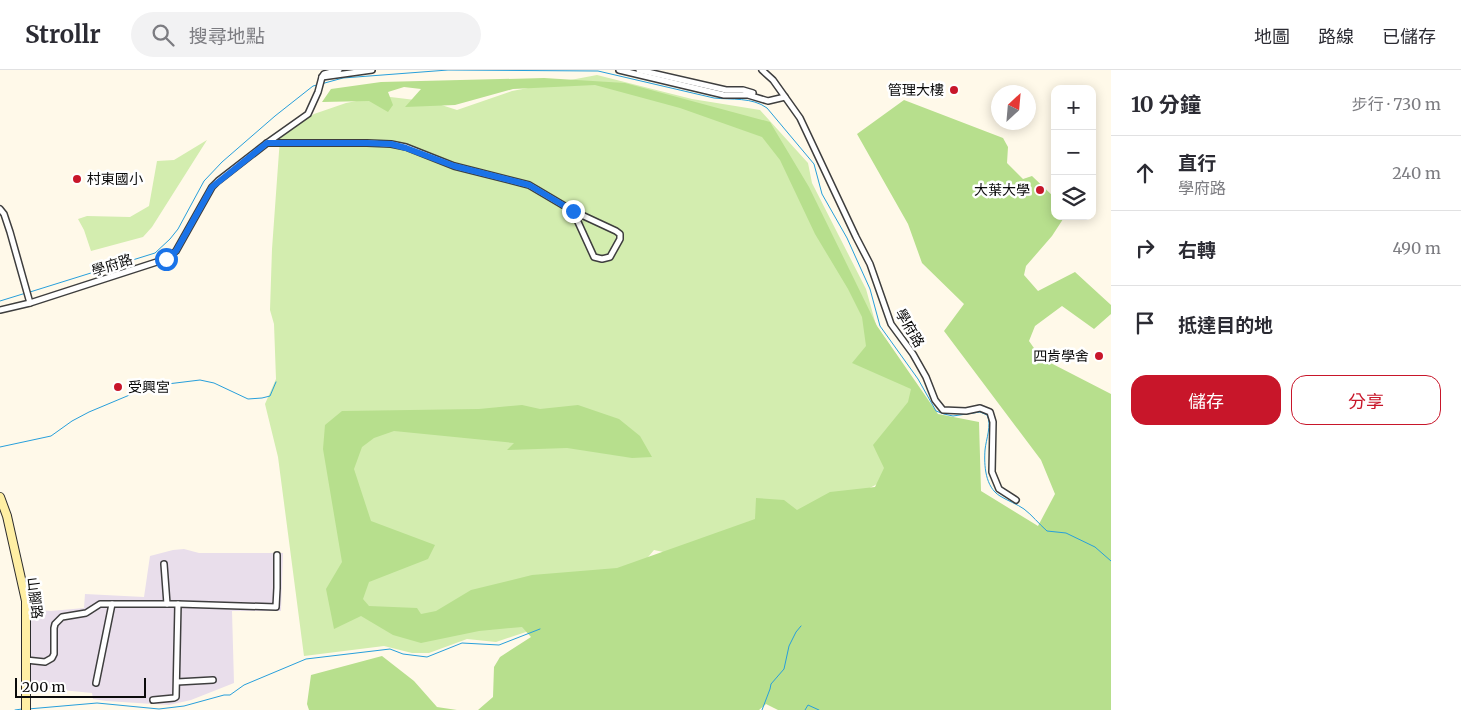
<!DOCTYPE html>
<html lang="zh-TW">
<head>
<meta charset="utf-8">
<style>
  :root { --surface:#fff; --page:#f2f2f3; --text:#2b2b33; --muted:#7c7c81; --line:#e1e1e2; --accent:#c8162a }
  body { margin:0; font-family:Merriweather,"Noto Sans TC",serif; background:var(--page); color:var(--text) }
  .controls { position:absolute; right:15px; top:15px; display:grid; overflow:hidden; border-radius:10px; box-shadow:0 2px 12px #0003 }
  .controls button { width:45px; height:45px; display:grid; place-items:center; padding:0; border:0; border-bottom:1px solid var(--line); background:var(--surface); color:var(--text); font:25px sans-serif }
  .compass { position:absolute; left:991px; top:15px; width:45px; height:45px; border-radius:50%; background:var(--surface); box-shadow:0 2px 12px #0003; rotate:26deg }
  .scale { position:absolute; left:15px; bottom:12px; width:131px; box-sizing:border-box; padding-left:5px; border:2px solid #0b0b0b; border-top:0; font-size:14px; line-height:18px; white-space:nowrap; color:#0b0b0b; -webkit-text-stroke:4px #fff; paint-order:stroke }
  .stop { position:absolute; width:15px; height:15px; margin:-11px; border:4px solid #1a73e8; border-radius:50%; background:#fff }
  .stop.end { background:#1a73e8; border-color:#fff; box-shadow:0 1px 5px #0008 }
  .list { margin:0; padding:0; list-style:none }
  h2 { display:flex; justify-content:space-between; align-items:center; height:65px; margin:0; padding:0 20px; font-size:21px }
  h2 small { font-size:16px; font-weight:400; color:var(--muted) }
  .list li { display:grid; grid-template-columns:32px 1fr auto; gap:15px; align-items:center; box-sizing:border-box; height:75px; padding:0 20px; border-top:1px solid var(--line) }
  .list b { display:block; font-size:19px; white-space:nowrap }
  .list p { margin:0; font-size:16px; white-space:nowrap; color:var(--muted) }
  .list em { font-size:16px; font-style:normal; color:var(--muted) }
  .actions { display:flex; gap:10px; padding:15px 20px }
  .actions a { flex:1; padding:11px 0; border:1px solid var(--accent); border-radius:15px; text-align:center; font-size:18px; color:var(--accent) }
  .actions .main { background:var(--accent); color:#fff }
  .icon { flex:none; width:28px; height:28px; fill:none; stroke:currentColor; stroke-width:2; stroke-linecap:round; stroke-linejoin:round }
  .map { position:relative; flex:none; width:1111px; height:640px; overflow:hidden }
  header { display:flex; align-items:center; gap:30px; box-sizing:border-box; height:70px; padding:0 25px; background:var(--surface); border-bottom:1px solid var(--line) }
  header strong { font-size:24px }
  nav { display:flex; gap:28px; margin-inline-start:auto; font-size:18px }
  .search { width:350px; height:45px; background:var(--page); display:flex; align-items:center; gap:12px; box-sizing:border-box; padding:0 18px; border-radius:28px; color:var(--muted); font-size:19px }
  main { display:flex }
  aside { flex:1; background:var(--surface) }
  .map>svg:first-child { display:block }
  .industrial { fill:#e9deeb }
  .green { fill:#d3edaf }
  .forest { fill:#b7df8d }
  .lines { fill:none; stroke-linecap:round; stroke-linejoin:round }
  .stream { stroke:#279fdb; stroke-width:1 }
  .street-casing { stroke:#3e3e3e; stroke-width:8 }
  .secondary-casing { stroke:#2d2d2d; stroke-width:10 }
  .street { stroke:#fff; stroke-width:5 }
  .secondary { stroke:#ffefa4; stroke-width:8 }
  .route { stroke:#1a73e8; stroke-width:6 }
  .poi-dot { fill:#c8162a; stroke:#fff; stroke-width:2 }
  .labels { text-anchor:middle; dominant-baseline:central; stroke-width:5; stroke-linejoin:round; paint-order:stroke }
  .poi-label { font-size:14px; fill:#0b0b0b; stroke:#fff; text-anchor:end }
  .street-label { font-size:14px; fill:#0b0b0b; stroke:#fff }
</style>
</head>
<body>
<header>
<strong>Strollr</strong>
<div class="search"><svg class="icon" aria-label="search" viewBox="0 0 24 24"><circle cx="10" cy="10" r="6"/><path d="M15 15l6 6"/></svg>搜尋地點</div>
<nav><a>地圖</a><a>路線</a><a>已儲存</a></nav>
</header>
<main>
<div class="map">
<svg width="1111" height="640" viewBox="0 0 1111 640">
  <rect width="100%" height="100%" fill="#fff9e9"/>
  <polygon class="industrial" points="184,479 199,483 283,483 281,541 232,541 234,613 191,630 169,635 106,631 93,629 92,623 31,617 30,539 51,541 84,538 85,524 144,527 150,486 173,480"/>
  <g class="green">
    <polygon points="597,5 692,29 760,40 808,93 812,113 866,219 876,255 938,346 879,413 814,448 668,483 654,480 633,505 541,557 496,572 467,569 429,583 412,583 384,576 304,586 278,387 265,334 276,309 274,254 270,240 272,179 280,68 314,44 346,33 382,26 432,32 457,40 512,21"/>
    <polygon points="207,70 152,157 143,167 91,181 84,160 78,149 87,146 130,147 149,136 157,91 174,90"/>
  </g>
  <g class="forest">
    <polygon points="544,8 625,13 770,52 809,117 877,256 938,344 979,352 981,421 1038,456 1055,424 1041,390 944,261 964,234 922,193 908,154 857,64 904,30 1003,68 1008,77 1007,93 1023,109 1032,106 1055,128 1055,146 1065,146 1052,166 1026,196 1024,205 1038,221 1075,202 1111,235 1111,244 1094,259 1062,236 1035,256 1029,271 1041,288 1111,324 1111,640 778,640 766,634 759,640 478,640 493,627 494,597 500,587 531,567 522,557 479,561 421,573 393,565 361,546 334,559 326,519 342,492 323,379 325,355 342,341 479,339 522,335 540,339 578,335 619,349 640,366 652,387 632,388 567,378 507,380 514,373 394,361 374,368 362,377 354,399 371,451 435,475 428,489 369,512 363,529 369,536 417,538 421,544 436,541 471,520 532,505 617,498 755,449 756,428 784,430 797,440 830,422 875,417 884,398 873,375 908,332 911,319 852,293 866,276 862,247 848,219 815,164 780,90 762,67 680,38 595,15 513,19 455,35 405,37 421,19 404,17 388,22 393,35 388,42 369,31 322,32 331,19 381,12"/>
    <polygon points="382,586 414,611 437,637 457,640 309,640 307,634 311,605"/>
  </g>
  <g class="lines">
    <g class="stream">
      <path d="M 321,14 L 343,8 L 448,0 L 598,1 L 714,28 C 732,30 752,27 767,38 L 814,94 L 822,124 L 847,168 L 870,219 L 880,256 L 918,309 L 936,341 L 944,344 L 953,346 L 980,342 L 987,345 C 992,355 986,369 985,380 C 984,395 985,417 1000,426 C 1008,431 1017,434 1024,439 C 1032,445 1039,454 1047,461 L 1066,463 L 1095,477 L 1111,491"/>
      <polyline points="30,222 155,183 170,169 178,159 204,111 222,92 275,46 313,16 317,15"/>
      <polyline points="0,231 26,223"/>
      <polyline points="0,377 51,366 72,351 89,342 151,316 200,310 214,313 248,329 262,328 270,326 276,312"/>
      <polyline points="28,639 97,633 159,639 184,636 224,625 230,625 244,615 306,589 390,579 403,584 427,587 462,573 499,575 540,559"/>
      <polyline points="15,640 22,639"/>
      <polyline points="762,640 770,619 771,614 784,599 789,576 796,562 801,556"/>
      <polyline points="805,640 808,635 819,640"/>
    </g>
    <g class="street-casing">
      <g id="street">
        <polyline points="619,0 724,25 748,25 768,31 785,27"/>
        <polyline points="639,0 726,20 743,20 753,23"/>
        <polyline points="762,0 773,10 800,48 856,167 870,194 891,254 913,284 926,307 935,330 943,340 966,341 980,338 990,342 993,352 992,402 999,419 1016,430"/>
        <polyline points="322,7 372,0"/>
        <polyline points="267,73 367,73 391,74 406,77 454,96 529,115 573,141 616,161 620,164 620,169 610,187 602,189 594,187 573,141"/>
        <polyline points="0,139 4,144 10,162 30,233"/>
        <polyline points="0,240 30,233 166,189 176,181 212,117 218,111 267,73 308,44 318,22 322,7 324,4 339,0"/>
        <polyline points="164,494 167,534"/>
        <polyline points="26,590 45,592 52,588 54,584 54,558 55,554 62,547 86,543 100,534 178,534 276,537 277,518 277,485"/>
        <polyline points="177,612 213,610"/>
        <polyline points="96,613 112,534"/>
        <polyline points="153,630 174,628 176,627 178,534"/>
      </g>
    </g>
    <g class="secondary-casing">
      <polyline id="secondary" points="0,427 7,446 26,531 26,640"/>
    </g>
    <use href="#street" class="street"/>
    <use href="#secondary" class="secondary"/>
  </g>
  <g class="lines">
    <polyline class="route" points="166,189 176,181 212,117 267,73 367,73 391,74 406,78 454,96 529,115 573,141"/>
  </g>
  <g class="poi-dot">
    <circle cx="954" cy="20" r="5"/>
    <circle cx="77" cy="109" r="5"/>
    <circle cx="1040" cy="120" r="5"/>
    <circle cx="1099" cy="286" r="5"/>
    <circle cx="118" cy="317" r="5"/>
  </g>
  <g class="labels">
    <g class="poi-label">
      <text x="944" y="20">管理大樓</text>
      <text x="87" y="109" text-anchor="start">村東國小</text>
      <text x="1030" y="120">大葉大學</text>
      <text x="1089" y="286">四肯學舍</text>
      <text x="128" y="317" text-anchor="start">受興宮</text>
    </g>
    <g class="street-label">
      <text transform="translate(112 195) rotate(-18)">學府路</text>
      <text transform="translate(910 258) rotate(59)">學府路</text>
      <text transform="translate(35 528) rotate(83)">山腳路</text>
    </g>
  </g>
</svg>
<div class="controls">
<button>+</button>
<button>−</button>
<button><svg class="icon" aria-label="layers" viewBox="0 0 24 24"><path d="M12 4l9 5-9 5-9-5zM3 14l9 5 9-5"/></svg></button>
</div>
<svg class="compass" viewBox="-18 -18 36 36"><path d="M0-13l5 13h-10z" fill="#e53935"/><path d="M0 13l5-13h-10z" fill="#7c7c81"/></svg>
<div class="scale">200 m</div>
<div class="stop" style="left:166px;top:189px"></div>
<div class="stop end" style="left:573px;top:141px"></div>
</div>
<aside>
<h2>10 分鐘<small>步行 · 730 m</small></h2>
<ul class="list">
<li><svg class="icon" aria-label="ahead" viewBox="0 0 24 24"><path d="M12 20V5M6 11l6-6 6 6"/></svg><div><b>直行</b><p>學府路</p></div><em>240 m</em></li>
<li><svg class="icon" aria-label="right" viewBox="0 0 24 24"><path d="M7 20v-9h11M14 6l5 5-5 5"/></svg><div><b>右轉</b></div><em>490 m</em></li>
<li><svg class="icon" aria-label="arrive" viewBox="0 0 24 24"><path d="M6 21V4h12l-3 4 3 4H6"/></svg><div><b>抵達目的地</b></div></li>
</ul>
<div class="actions"><a class="main">儲存</a><a>分享</a></div>
</aside>
</main>
</body>
</html>
